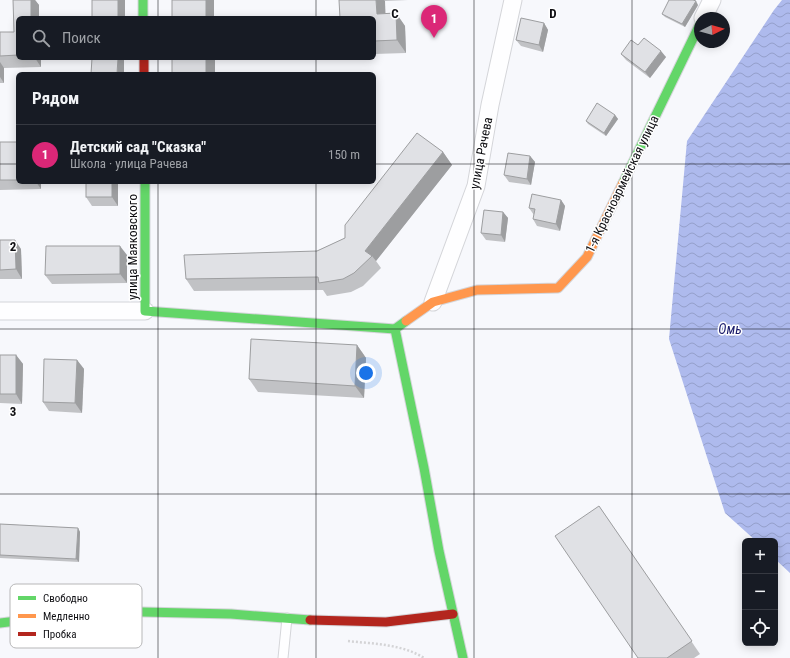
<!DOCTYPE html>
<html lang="ru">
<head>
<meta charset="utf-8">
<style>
  :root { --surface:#171b24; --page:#20242c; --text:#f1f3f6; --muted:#9ea1a6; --line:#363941; --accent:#db2777 }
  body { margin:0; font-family:"Roboto Condensed",sans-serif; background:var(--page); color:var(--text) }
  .controls { position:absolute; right:12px; bottom:12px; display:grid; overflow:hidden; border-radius:6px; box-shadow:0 2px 10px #0003 }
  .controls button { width:36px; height:36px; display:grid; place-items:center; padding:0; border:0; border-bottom:1px solid var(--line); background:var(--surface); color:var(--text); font:20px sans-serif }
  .compass { position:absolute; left:694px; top:12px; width:36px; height:36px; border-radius:50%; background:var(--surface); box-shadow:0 2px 10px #0003; rotate:85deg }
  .you { position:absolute; left:366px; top:373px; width:14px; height:14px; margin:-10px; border:3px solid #fff; border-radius:50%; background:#1a73e8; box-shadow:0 0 0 6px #1a73e833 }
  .badge { display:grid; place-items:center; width:26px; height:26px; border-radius:50%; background:var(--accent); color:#fff; font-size:13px; font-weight:700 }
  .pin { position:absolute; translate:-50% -33px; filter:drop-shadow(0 1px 2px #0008) }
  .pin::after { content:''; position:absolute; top:21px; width:14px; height:12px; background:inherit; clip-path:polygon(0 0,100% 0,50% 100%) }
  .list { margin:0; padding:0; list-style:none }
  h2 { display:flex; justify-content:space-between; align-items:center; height:52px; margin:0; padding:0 16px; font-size:17px }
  h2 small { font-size:13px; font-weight:400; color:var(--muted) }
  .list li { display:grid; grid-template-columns:26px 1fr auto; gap:12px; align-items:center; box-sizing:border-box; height:60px; padding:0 16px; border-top:1px solid var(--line) }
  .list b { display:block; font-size:15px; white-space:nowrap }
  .list p { margin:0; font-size:13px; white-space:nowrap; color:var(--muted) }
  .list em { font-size:13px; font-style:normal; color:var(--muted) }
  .icon { flex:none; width:22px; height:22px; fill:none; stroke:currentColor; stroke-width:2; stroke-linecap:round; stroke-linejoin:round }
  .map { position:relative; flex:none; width:790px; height:658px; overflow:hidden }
  .search { position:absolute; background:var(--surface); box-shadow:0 2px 10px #0003; left:16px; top:16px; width:360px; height:44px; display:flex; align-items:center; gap:10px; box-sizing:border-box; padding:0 14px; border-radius:6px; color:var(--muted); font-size:15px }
  .panel { position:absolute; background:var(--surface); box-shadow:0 2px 10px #0003; left:16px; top:72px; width:360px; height:112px; border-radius:6px }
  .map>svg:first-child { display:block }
  .water { fill:url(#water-waves) }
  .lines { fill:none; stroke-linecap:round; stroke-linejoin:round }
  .lane-casing { stroke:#d4d5d9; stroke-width:11 }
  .street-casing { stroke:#d4d5d9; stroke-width:19 }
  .fast-casing { stroke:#d4d5d9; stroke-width:11 }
  .slow-casing { stroke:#d4d5d9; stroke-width:11 }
  .jam-casing { stroke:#d4d5d9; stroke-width:11 }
  .path { stroke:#d4d4d6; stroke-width:2.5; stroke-dasharray:2 2; stroke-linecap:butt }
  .lane { stroke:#fefeff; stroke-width:9 }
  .street { stroke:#fefeff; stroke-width:17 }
  .fast { stroke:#63d668; stroke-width:9 }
  .slow { stroke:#ff974d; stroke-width:9 }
  .jam { stroke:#b3261e; stroke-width:9 }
  .wall { fill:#c1c2c5 }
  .shaded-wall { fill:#9d9ea0 }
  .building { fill:#e0e1e5; stroke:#9d9ea0 }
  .grid { fill:none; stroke:#0f0f13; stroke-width:1; stroke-opacity:0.55 }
  .labels { text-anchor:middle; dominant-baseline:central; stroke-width:3; stroke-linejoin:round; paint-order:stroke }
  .street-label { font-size:13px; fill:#0f0f13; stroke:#fff }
  .water-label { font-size:14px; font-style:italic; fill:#18196a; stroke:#fff }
  .key { fill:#fff; stroke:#b7b7b8; stroke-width:1 }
  .key-label { font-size:11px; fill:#0f0f13 }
  .grid-label { font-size:13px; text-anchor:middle; font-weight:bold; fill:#0f0f13; stroke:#fff; stroke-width:3; stroke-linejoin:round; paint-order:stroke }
</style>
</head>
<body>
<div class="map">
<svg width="790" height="658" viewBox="0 0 790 658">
  <defs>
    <pattern id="water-waves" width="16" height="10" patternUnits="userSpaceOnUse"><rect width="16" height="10" fill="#aebaed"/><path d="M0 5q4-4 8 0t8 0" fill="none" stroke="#949fca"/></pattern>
  </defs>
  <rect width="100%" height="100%" fill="#f7f8fc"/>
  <polygon class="water" points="782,0 790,0 790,573 775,559 775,541 756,541 725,513 669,339 687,141 774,10"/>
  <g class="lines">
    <g class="lane-casing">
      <polyline id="lane" points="283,658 287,618"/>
    </g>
    <g class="street-casing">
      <g id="street">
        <polyline points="703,18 712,0"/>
        <polyline points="433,302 476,186 490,105 513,0"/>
        <polyline points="0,311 145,311"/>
      </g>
    </g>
    <g class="fast-casing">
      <g id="fast">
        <polyline points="143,0 143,18"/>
        <polyline points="145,182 145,311 395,329 406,321"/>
        <polyline points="623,183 700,24"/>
        <polyline points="395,329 424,468 439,551 463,658"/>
        <polyline points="0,623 99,611 231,614 310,620"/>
      </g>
    </g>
    <g class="slow-casing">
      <polyline id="slow" points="406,321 433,302 477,290 558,288 587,257 623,183"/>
    </g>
    <g class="jam-casing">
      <g id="jam">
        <polyline points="144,58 144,74"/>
        <polyline points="310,620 386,622 453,614"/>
      </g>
    </g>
    <path class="path" d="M 348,641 C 374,644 402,644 424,658"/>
    <use href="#lane" class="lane"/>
    <use href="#street" class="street"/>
    <use href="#fast" class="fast"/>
    <use href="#slow" class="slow"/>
    <use href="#jam" class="jam"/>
  </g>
  <g class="wall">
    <polygon points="13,0 35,0 39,5 39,18 18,18 18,58 41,58 41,67 4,68 4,83 0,83 0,32 14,32"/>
    <polygon points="339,0 408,0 385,1 385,14 396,13 405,26 406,53 374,54 374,18"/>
    <polygon points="698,5 685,27 665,17 662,14"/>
    <polygon points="544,23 548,30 543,52 521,46 516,40"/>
    <polygon points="638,45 666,57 650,78 626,60 621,54"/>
    <polygon points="615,115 618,119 606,136 588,124 586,121"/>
    <polygon points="0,142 18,142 18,182 41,182 41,189 0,190"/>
    <polygon points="443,152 452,165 376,261 381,268 363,286 351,292 327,296 323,290 194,291 186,279 317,251 345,238"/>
    <polygon points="530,156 535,162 531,185 509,182 504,175"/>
    <polygon points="118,182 118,206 92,206 86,197"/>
    <polygon points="561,200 565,206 560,231 537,226 533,219 534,215 529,208"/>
    <polygon points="503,212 508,218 505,242 486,240 481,233"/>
    <polygon points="0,240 21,249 22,279 0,279"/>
    <polygon points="127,255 127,283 52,284 45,275"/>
    <polygon points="357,345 366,358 364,398 258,392 249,379"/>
    <polygon points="0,355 16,355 23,364 22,404 0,403"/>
    <polygon points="77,360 84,369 82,413 49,411 43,402"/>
    <polygon points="599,506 700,654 694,658 638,658"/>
    <polygon points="0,524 78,528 80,532 79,562 0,558"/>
  </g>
  <g class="shaded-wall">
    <polygon points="31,0 35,0 39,5 39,18 31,18"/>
    <rect x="118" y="0" width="7" height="18"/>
    <rect x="206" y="0" width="8" height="18"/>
    <polygon points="376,0 384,0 385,1 386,27 377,14"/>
    <polygon points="696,1 698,5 685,27 682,24"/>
    <polygon points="396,13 405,26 406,53 397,40"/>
    <polygon points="544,23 548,30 543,52 539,45"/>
    <polygon points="661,51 666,57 650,78 645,72"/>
    <polygon points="35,58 41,58 41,67"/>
    <polygon points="118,58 124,58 124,74 117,74"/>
    <rect x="206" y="58" width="9" height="16"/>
    <polygon points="0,62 4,68 4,83 0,77"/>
    <polygon points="615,115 618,119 606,136 604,133"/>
    <polygon points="443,152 452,165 376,261 372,256 365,251"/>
    <polygon points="530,156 535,162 531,185 527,179"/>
    <polygon points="36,182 41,182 41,189"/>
    <polygon points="112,182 118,182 118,206 112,197"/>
    <polygon points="561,200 565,206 560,231 556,224"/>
    <polygon points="503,212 508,218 505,242 501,235"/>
    <polygon points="15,240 21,249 22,279 16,269"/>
    <polygon points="120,246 127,255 127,283 120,274"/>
    <polygon points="357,345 366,358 364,398 355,386"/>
    <polygon points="16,355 23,364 22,404 16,394"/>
    <polygon points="77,360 84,369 82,413 75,403"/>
    <polygon points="78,528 80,532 79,562 76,559"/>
  </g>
  <g class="building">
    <polygon points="13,0 31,0 31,18 18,18 18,55 0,56 0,32 14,32"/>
    <rect x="92" y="0" width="26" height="18"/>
    <rect x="172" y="0" width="34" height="18"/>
    <polygon points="339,0 376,0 377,14 396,13 397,40 374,41 374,18 340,18"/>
    <polygon points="669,0 693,0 696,1 682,24 662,14"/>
    <polygon points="521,18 544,23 539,45 516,40"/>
    <polygon points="644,38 661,51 645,72 621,54 631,40 638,45"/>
    <polygon points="92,58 118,58 117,74 91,74"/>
    <rect x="172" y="58" width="34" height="16"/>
    <polygon points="597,103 615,115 604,133 586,121"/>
    <polygon points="417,133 443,152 365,251 372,256 354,273 343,279 319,283 318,277 186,279 184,255 317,251 345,238 345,225"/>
    <rect x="0" y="142" width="18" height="38"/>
    <polygon points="508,153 530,156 527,179 504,175"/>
    <rect x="86" y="182" width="26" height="15"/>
    <polygon points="532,194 561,200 556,224 533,219 535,209 529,208"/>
    <polygon points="484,210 503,212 501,235 481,233"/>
    <polygon points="0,240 15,240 16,269 0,270"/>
    <polygon points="46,246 120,246 120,274 45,275"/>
    <polygon points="251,339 357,345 355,386 249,379"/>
    <rect x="0" y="355" width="16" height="39"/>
    <polygon points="44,359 77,360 75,403 43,402"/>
    <polygon points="599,506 692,641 667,658 638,658 555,536"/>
    <polygon points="0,524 78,528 76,559 0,555"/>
  </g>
  <path class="grid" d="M 158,0 L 158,18M 316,0 L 316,18M 474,0 L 474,658M 632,0 L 632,658M 158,58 L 158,74M 316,58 L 316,74M 0,164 L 18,164M 374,164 L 790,164M 158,182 L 158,658M 316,182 L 316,658M 0,329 L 790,329M 0,494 L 790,494"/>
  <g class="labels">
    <g class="street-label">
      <text transform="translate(481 153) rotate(-79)">улица Рачева</text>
      <text transform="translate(622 184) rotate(-64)">1-я Красноармейская улица</text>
      <text transform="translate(132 247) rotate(-90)">улица Маяковского</text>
    </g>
    <g class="water-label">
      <text x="730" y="329">Омь</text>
    </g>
  </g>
  <rect x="10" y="584" width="132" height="64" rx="6" class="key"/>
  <rect x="18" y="596" width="18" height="4" fill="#63d668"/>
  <rect x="18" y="614" width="18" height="4" fill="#ff974d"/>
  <rect x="18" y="632" width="18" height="4" fill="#b3261e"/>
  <g class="key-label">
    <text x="43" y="602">Свободно</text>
    <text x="43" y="620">Медленно</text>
    <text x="43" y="638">Пробка</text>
  </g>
  <g class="grid-label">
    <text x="395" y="18">C</text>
    <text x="553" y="18">D</text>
    <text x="13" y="251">2</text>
    <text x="13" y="416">3</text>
  </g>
</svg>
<div class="controls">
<button>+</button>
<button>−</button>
<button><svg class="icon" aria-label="locate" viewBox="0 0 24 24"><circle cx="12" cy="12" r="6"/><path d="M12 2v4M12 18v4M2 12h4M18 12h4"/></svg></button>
</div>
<svg class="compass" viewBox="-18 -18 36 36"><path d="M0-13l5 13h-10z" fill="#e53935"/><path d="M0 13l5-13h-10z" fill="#9ea1a6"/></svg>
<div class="you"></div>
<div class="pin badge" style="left:434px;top:38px">1</div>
<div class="search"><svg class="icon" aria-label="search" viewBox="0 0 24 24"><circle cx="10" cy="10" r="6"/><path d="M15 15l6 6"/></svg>Поиск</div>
<section class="panel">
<h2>Рядом<small></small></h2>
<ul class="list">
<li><span class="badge">1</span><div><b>Детский сад &quot;Сказка&quot;</b><p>Школа · улица Рачева</p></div><em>150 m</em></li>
</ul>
</section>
</div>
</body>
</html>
